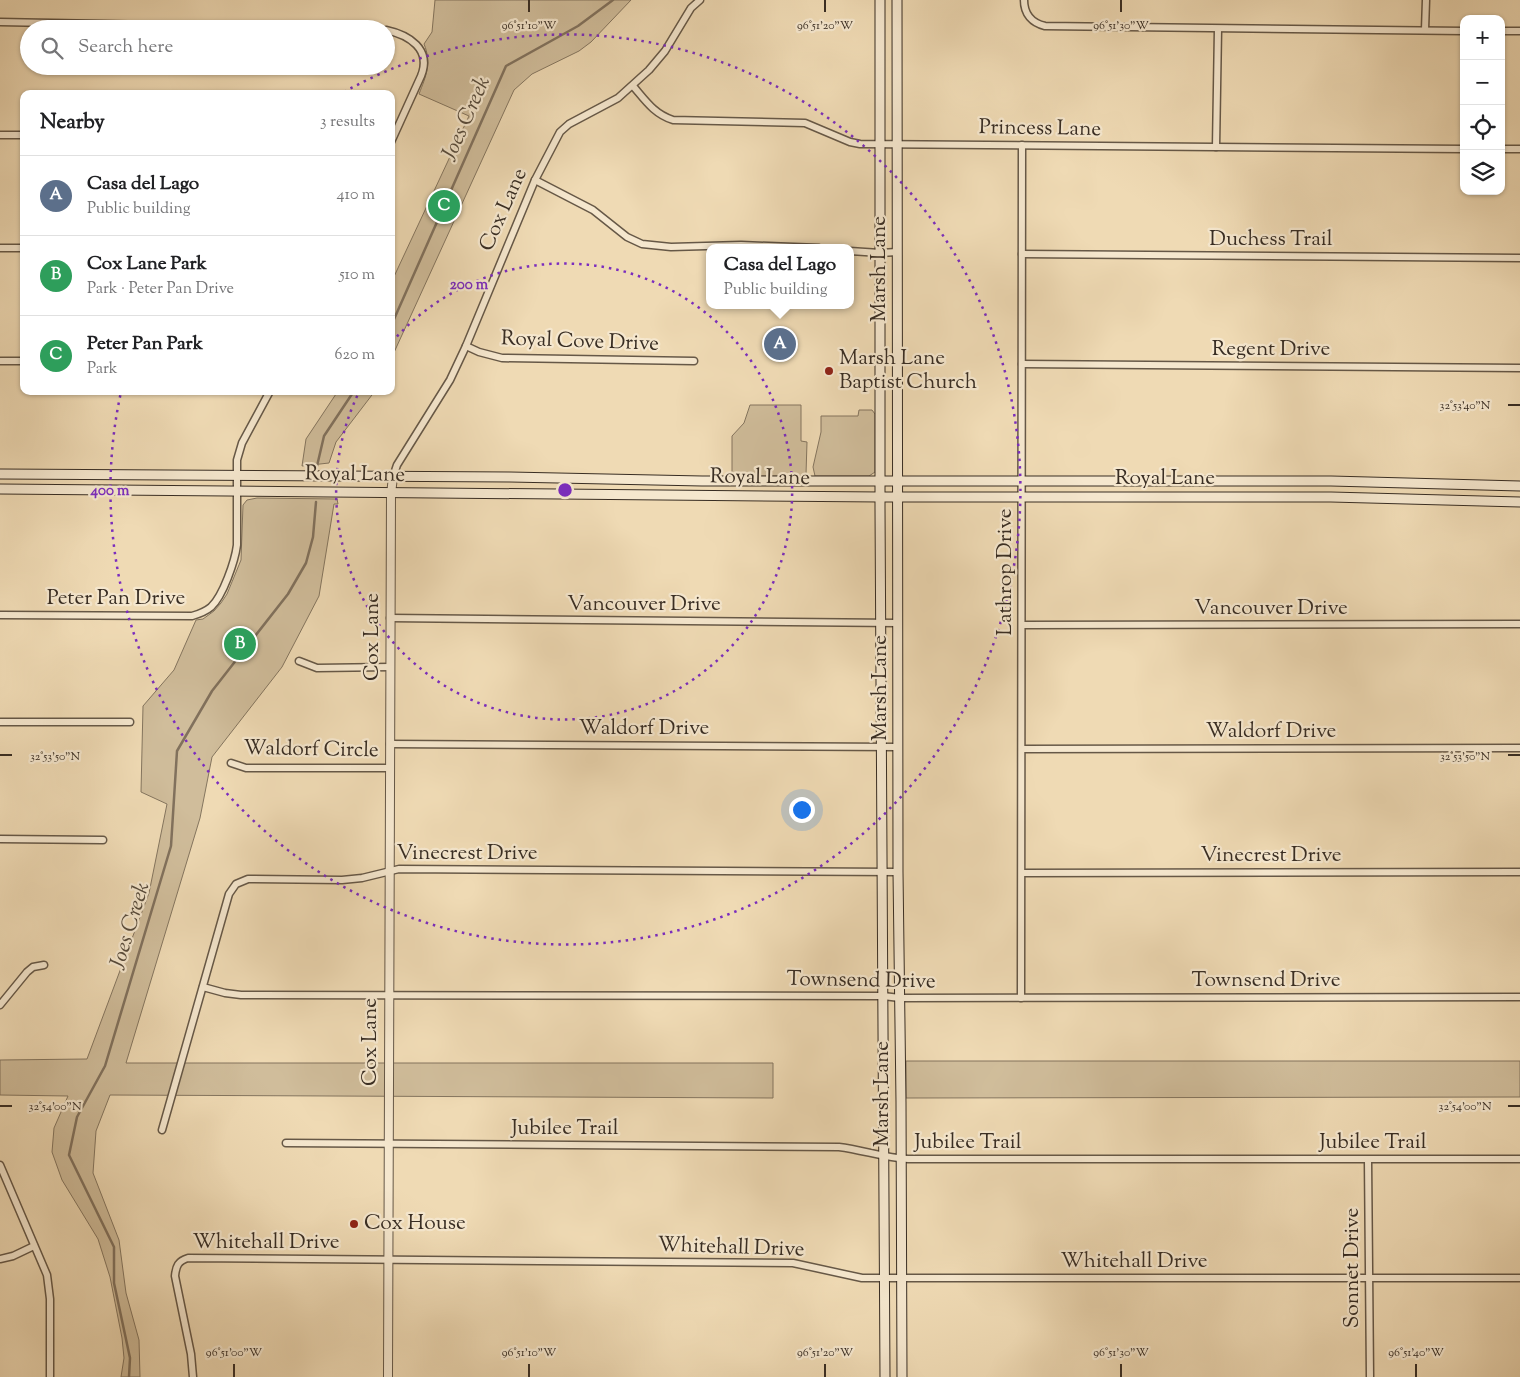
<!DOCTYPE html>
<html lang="en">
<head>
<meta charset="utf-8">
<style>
  :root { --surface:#fff; --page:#f2f2f2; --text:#202124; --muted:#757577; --line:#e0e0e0; --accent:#2563eb }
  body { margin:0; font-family:"Sorts Mill Goudy",serif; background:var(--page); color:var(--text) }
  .controls { position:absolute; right:15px; top:15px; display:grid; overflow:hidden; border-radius:10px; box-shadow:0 1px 4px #0004 }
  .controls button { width:45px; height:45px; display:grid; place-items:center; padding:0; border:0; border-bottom:1px solid var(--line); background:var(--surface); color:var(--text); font:25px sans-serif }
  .you { position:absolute; left:801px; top:809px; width:18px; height:18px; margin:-12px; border:4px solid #fff; border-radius:50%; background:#1a73e8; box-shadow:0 0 0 8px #1a73e833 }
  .badge { display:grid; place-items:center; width:32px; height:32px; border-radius:50%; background:var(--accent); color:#fff; font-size:16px; font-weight:700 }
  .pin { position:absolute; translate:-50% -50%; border:2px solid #fff; box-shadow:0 1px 5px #0006 }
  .popup { position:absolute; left:706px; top:244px; width:148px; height:65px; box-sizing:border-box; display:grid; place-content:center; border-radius:10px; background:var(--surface); filter:drop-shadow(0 1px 4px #0005); font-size:16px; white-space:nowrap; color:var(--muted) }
  .popup b { font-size:19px; color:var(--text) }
  .popup::after { content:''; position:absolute; left:50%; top:100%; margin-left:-10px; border:10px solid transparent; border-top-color:var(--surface) }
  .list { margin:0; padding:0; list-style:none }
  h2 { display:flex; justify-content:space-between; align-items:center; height:65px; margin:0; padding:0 20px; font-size:21px }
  h2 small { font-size:16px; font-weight:400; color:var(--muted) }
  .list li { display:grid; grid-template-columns:32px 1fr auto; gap:15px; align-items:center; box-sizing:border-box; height:80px; padding:0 20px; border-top:1px solid var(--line) }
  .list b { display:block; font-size:19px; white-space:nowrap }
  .list p { margin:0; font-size:16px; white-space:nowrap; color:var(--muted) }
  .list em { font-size:16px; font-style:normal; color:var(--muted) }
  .icon { flex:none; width:28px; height:28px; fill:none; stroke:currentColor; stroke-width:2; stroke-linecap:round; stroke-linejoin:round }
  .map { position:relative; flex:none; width:1520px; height:1377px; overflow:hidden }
  .search { position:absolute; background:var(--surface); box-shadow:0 1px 4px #0004; left:20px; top:20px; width:375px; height:55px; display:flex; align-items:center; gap:12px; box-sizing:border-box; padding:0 18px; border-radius:28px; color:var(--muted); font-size:19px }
  .panel { position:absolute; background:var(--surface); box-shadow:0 1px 4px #0004; left:20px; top:90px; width:375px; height:305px; border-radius:10px }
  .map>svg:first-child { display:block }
  .green { fill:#d0bd9b; stroke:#84755f }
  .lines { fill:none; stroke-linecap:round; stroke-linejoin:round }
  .stream { stroke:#81715d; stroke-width:2.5 }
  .minor-casing { stroke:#665847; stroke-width:9 }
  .tertiary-casing { stroke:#665847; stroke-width:10 }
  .secondary-casing { stroke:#382d23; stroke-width:11 }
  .minor { stroke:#f5e7ce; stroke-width:6 }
  .tertiary { stroke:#f5e7ce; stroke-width:8 }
  .secondary { stroke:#f5e7ce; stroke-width:9 }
  .ticks { fill:none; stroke:#382d23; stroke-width:2 }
  .ring { fill:none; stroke:#7b2cbf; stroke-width:2.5; stroke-dasharray:2.5 5 }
  .poi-dot { fill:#8f2418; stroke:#f5e7ce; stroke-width:2 }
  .labels { text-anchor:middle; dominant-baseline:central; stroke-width:4.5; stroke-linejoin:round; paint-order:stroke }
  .street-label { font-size:21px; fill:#382d23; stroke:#f5e7ce }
  .poi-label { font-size:21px; fill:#382d23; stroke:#f5e7ce; text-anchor:start }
  .water-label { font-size:22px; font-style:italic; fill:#564a3b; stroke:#f5e7ce }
  .ticks-label { font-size:12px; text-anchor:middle; fill:#382d23; stroke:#f5e7ce; stroke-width:4.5; stroke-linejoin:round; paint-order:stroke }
  .centre { fill:#7b2cbf; stroke:#f5e7ce; stroke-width:2.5 }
  .ring-label { font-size:15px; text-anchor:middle; font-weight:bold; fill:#7b2cbf; stroke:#f5e7ce; stroke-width:4.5; stroke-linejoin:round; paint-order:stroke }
</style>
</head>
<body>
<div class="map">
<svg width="1520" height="1377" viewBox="0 0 1520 1377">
  <rect width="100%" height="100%" fill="#efdab4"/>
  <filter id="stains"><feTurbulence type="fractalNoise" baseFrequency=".004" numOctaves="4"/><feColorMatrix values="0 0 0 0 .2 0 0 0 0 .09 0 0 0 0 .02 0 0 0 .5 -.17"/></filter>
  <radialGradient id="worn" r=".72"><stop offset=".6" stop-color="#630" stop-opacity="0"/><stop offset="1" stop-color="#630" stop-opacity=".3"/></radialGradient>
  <g class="green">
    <path d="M 435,0 L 631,0 L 591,42 L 579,51 L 532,74 L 514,90 L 391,359 L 391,283 L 469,116 L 419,94 C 426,76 432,63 424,44 L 432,32 Z"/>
    <polygon points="338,391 375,391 336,442 329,463 302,466 306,439"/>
    <polygon points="750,405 801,405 801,441 807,442 806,474 803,476 735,476 732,474 732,436 744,423"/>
    <polygon points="859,410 872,410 875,414 875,472 869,476 815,476 813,467 821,432 821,416 858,416"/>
    <polygon points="257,498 337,499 338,504 334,504 319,596 282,667 212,757 200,818 126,1063 773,1063 773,1098 110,1095 96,1131 93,1173 119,1240 126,1293 139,1340 140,1377 121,1377 124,1358 122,1338 110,1277 98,1239 62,1180 52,1152 54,1128 68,1096 0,1095 0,1060 87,1059 149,893 167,804 141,792 143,706 174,670 196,620 203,619 214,611 221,603 227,594 241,560 243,505 247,500"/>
    <polygon points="906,1061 1520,1061 1520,1097 906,1098"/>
  </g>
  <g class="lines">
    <g class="stream">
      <polyline points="391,326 506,66 578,26 613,0"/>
      <polyline points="317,466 324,436 354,391"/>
      <polyline points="129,1377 130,1358 114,1283 114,1247 69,1155 77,1117 105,1066 171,846 177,751 212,691 288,594 306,563 313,537 316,502"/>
    </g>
    <g class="minor-casing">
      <g id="minor">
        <path d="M 1024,0 C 1024,14 1032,23 1045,26 L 1464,31"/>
        <polyline points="0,22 357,29"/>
        <path d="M 386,30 C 409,35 432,49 421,76 L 391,142"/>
        <polyline points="1425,30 1426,0"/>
        <polyline points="1501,31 1520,31"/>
        <path d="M 633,86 C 645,100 654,114 673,120 L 805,123 L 850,142 L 860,144 L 1464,149"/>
        <polyline points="0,135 24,135"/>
        <polyline points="1216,147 1218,29"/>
        <polyline points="1501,149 1520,149"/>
        <polyline points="535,180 593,210 627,237 642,244 671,247 741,245 819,248"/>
        <polyline points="0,248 24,248"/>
        <polyline points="850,251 880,253 897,252"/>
        <polyline points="1022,254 1520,258"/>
        <polyline points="466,346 479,352 502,358 694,361"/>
        <polyline points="0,361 24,361"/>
        <polyline points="1022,364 1520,368"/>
        <polyline points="393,477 397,465 450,380 466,346 535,180 560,132 569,124 618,98 649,70 665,51 691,8 700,0"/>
        <path d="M 0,615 L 192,616 C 199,614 205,612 211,607 C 223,596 235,561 237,545 L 237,460 L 242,443 L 270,391"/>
        <polyline points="390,618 898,623"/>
        <polyline points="1022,625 1520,624"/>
        <polyline points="299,661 317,668 390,667"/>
        <polyline points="0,722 130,722"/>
        <polyline points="390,744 898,747"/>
        <polyline points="1022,749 1520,748"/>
        <polyline points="231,763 246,768 390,768"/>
        <polyline points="0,839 103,840"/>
        <polyline points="1022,873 1520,872"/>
        <polyline points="203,987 225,993 241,995 883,996 900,998 1520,997"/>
        <polyline points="1021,998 1022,145"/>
        <polyline points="0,1005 27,972 33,967 44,965"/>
        <polyline points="162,1130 229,894 236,884 248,879 342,880 362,878 399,869 898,872"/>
        <path d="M 286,1143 L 839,1147 C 863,1150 885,1158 908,1159 L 1520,1159"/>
        <polyline points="1368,1160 1370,1377"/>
        <polyline points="0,1165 47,1275 50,1299 50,1377"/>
        <polyline points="0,1259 13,1256 34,1246"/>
        <path d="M 193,1377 L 191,1354 L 175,1276 C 176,1266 178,1261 188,1258 L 793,1263 L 862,1278 L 1520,1278"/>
      </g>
    </g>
    <g class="tertiary-casing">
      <polyline id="tertiary" points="388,1377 391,494 393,477"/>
    </g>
    <g class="secondary-casing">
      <g id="secondary">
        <polyline points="880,0 880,508 885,1377"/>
        <polyline points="897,0 898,872 901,1102 902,1377"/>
        <polyline points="0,474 510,477 702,481 1331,481 1520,486"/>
        <polyline points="0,489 880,497 1331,497 1520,502"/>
      </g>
    </g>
    <use href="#minor" class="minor"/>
    <use href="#tertiary" class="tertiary"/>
    <use href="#secondary" class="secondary"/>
  </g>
  <path class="ticks" d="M 529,0 L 529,12M 825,0 L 825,12M 1121,0 L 1121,12M 1508,405 L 1520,405M 0,755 L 12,755M 1508,755 L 1520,755M 0,1106 L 12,1106M 1508,1106 L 1520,1106M 234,1364 L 234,1377M 529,1364 L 529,1377M 825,1364 L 825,1377M 1121,1364 L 1121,1377M 1416,1364 L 1416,1377"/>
  <g class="ring">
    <path d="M392 342A228 228 0 1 1 359 392"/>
    <path d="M344 92A455 455 0 1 1 121 392"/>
  </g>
  <g class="poi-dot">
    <circle cx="829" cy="371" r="5"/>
    <circle cx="354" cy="1224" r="5"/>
  </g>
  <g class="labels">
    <g class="street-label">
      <text transform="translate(1040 129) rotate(1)">Princess Lane</text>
      <text transform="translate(504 210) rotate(-66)">Cox Lane</text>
      <text x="1271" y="240">Duchess Trail</text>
      <text transform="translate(880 269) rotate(-90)">Marsh Lane</text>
      <text transform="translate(580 342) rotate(2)">Royal Cove Drive</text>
      <text x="1271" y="350">Regent Drive</text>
      <text transform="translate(355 475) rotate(1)">Royal Lane</text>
      <text transform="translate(760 478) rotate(1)">Royal Lane</text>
      <text x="1165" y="479">Royal Lane</text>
      <text transform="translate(1006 572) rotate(-90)">Lathrop Drive</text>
      <text x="116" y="599">Peter Pan Drive</text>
      <text x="644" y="605">Vancouver Drive</text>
      <text x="1271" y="609">Vancouver Drive</text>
      <text transform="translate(373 637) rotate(-90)">Cox Lane</text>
      <text transform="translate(881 688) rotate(-90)">Marsh Lane</text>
      <text x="644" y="729">Waldorf Drive</text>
      <text x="1271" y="732">Waldorf Drive</text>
      <text transform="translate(311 750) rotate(1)">Waldorf Circle</text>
      <text x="467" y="854">Vinecrest Drive</text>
      <text x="1271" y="856">Vinecrest Drive</text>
      <text transform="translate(861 981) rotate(1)">Townsend Drive</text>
      <text x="1266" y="981">Townsend Drive</text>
      <text transform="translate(371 1042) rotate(-90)">Cox Lane</text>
      <text transform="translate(883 1094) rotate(-90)">Marsh Lane</text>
      <text x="565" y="1129">Jubilee Trail</text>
      <text x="968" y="1143">Jubilee Trail</text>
      <text x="1373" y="1143">Jubilee Trail</text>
      <text x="266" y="1243">Whitehall Drive</text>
      <text transform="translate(731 1248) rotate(2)">Whitehall Drive</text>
      <text x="1134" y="1262">Whitehall Drive</text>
      <text transform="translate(1353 1268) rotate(-90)">Sonnet Drive</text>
    </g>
    <g class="poi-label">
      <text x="839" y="359">Marsh Lane<tspan x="839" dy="24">Baptist Church</tspan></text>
      <text x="364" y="1224">Cox House</text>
    </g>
    <g class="water-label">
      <text transform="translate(467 119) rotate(-66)">Joes Creek</text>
      <text transform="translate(131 926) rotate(-73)">Joes Creek</text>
    </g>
  </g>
  <g class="ticks-label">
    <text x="529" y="29">96°51'10"W</text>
    <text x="825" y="29">96°51'20"W</text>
    <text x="1121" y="29">96°51'30"W</text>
    <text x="1465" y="409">32°53'40"N</text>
    <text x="1465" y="760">32°53'50"N</text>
    <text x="55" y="760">32°53'50"N</text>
    <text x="1465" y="1110">32°54'00"N</text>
    <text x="55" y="1110">32°54'00"N</text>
    <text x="234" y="1356">96°51'00"W</text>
    <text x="529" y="1356">96°51'10"W</text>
    <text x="825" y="1356">96°51'20"W</text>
    <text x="1121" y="1356">96°51'30"W</text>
    <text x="1416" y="1356">96°51'40"W</text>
  </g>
  <circle cx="565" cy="490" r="8" class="centre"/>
  <g class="ring-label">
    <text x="469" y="289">200 m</text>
    <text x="110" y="495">400 m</text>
  </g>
  <rect width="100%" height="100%" filter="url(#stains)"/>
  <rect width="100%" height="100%" fill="url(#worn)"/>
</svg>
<div class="controls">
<button>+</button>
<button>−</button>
<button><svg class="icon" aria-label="locate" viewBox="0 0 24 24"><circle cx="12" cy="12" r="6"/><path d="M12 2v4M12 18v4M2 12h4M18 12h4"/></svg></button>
<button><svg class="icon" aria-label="layers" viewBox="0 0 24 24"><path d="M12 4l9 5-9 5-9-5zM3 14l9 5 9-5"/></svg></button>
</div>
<div class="you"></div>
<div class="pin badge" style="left:780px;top:344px;background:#5c6f8a">A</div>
<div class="popup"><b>Casa del Lago</b>Public building</div>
<div class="pin badge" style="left:240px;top:644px;background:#2e9e5b">B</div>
<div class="pin badge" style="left:444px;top:206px;background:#2e9e5b">C</div>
<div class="search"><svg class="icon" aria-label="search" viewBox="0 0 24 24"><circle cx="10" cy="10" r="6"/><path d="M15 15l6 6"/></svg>Search here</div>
<section class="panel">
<h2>Nearby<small>3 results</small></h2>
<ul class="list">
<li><span class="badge" style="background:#5c6f8a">A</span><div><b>Casa del Lago</b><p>Public building</p></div><em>410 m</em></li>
<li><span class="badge" style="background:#2e9e5b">B</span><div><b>Cox Lane Park</b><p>Park · Peter Pan Drive</p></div><em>510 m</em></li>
<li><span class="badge" style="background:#2e9e5b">C</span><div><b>Peter Pan Park</b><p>Park</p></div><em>620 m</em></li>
</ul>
</section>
</div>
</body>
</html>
